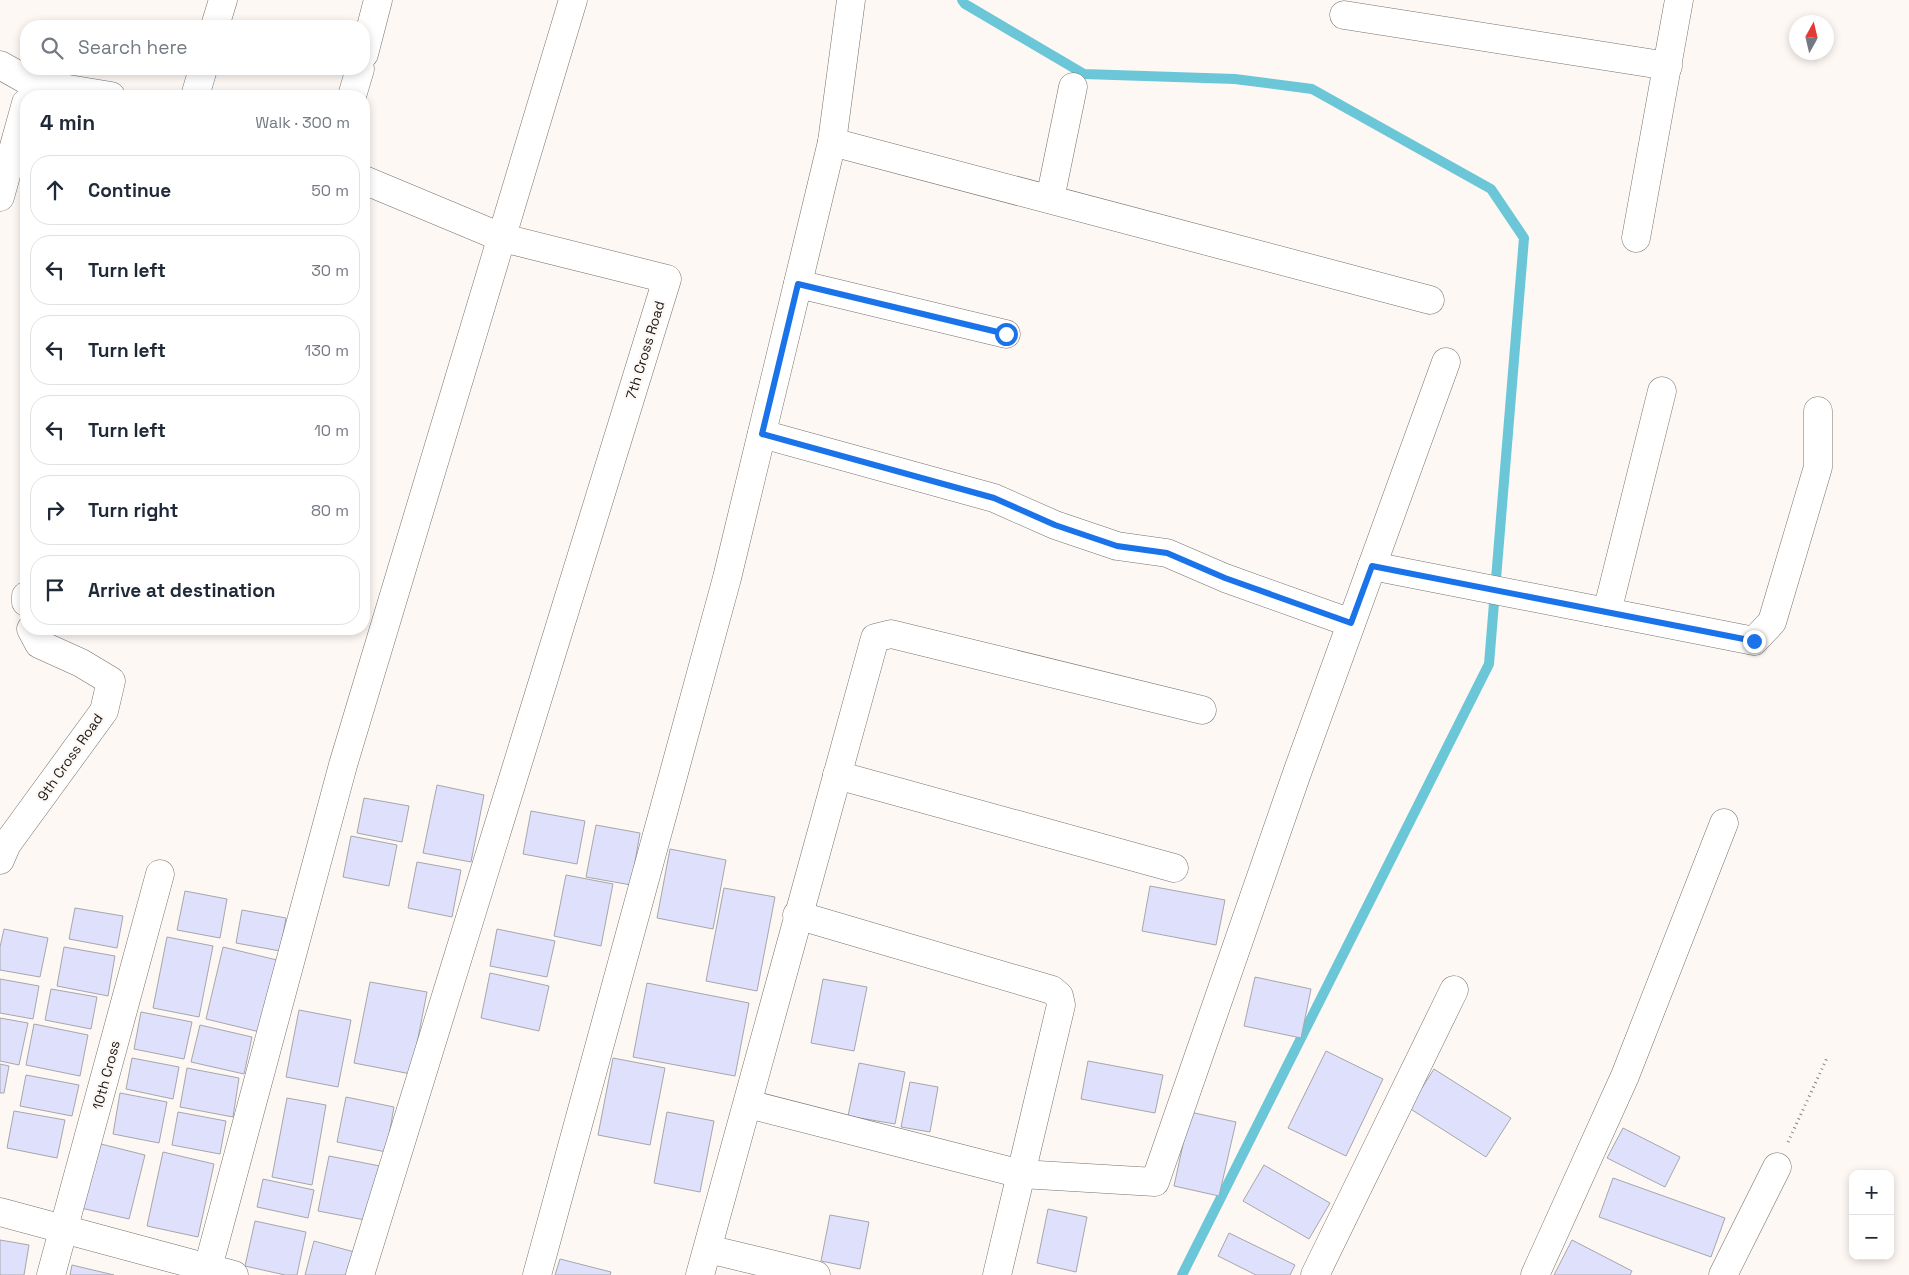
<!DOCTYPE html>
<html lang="en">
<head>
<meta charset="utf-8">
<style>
  :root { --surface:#fff; --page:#f6f6f7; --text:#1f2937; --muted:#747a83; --line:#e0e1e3 }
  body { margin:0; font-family:"Space Grotesk",sans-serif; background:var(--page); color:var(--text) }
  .controls { position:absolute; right:15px; bottom:15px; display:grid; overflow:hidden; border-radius:10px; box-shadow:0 2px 8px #0003 }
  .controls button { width:45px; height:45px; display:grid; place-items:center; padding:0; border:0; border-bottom:1px solid var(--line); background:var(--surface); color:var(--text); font:25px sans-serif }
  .compass { position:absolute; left:1789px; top:15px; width:45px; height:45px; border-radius:50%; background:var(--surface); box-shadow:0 2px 8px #0003; rotate:8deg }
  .stop { position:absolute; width:15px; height:15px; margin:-11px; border:4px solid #1a73e8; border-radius:50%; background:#fff }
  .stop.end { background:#1a73e8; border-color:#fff; box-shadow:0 1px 5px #0008 }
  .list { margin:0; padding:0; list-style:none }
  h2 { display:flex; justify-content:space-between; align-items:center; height:65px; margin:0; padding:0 20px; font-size:21px }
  h2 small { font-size:16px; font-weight:400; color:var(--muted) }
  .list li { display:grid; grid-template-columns:32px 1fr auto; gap:15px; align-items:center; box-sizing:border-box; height:70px; margin:0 10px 10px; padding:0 10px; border:1px solid var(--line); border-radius:20px }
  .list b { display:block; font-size:19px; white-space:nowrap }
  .list em { font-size:16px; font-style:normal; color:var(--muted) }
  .icon { flex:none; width:28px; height:28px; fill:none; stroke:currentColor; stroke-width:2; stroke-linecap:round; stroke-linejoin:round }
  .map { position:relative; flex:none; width:1909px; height:1275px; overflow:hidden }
  .search { position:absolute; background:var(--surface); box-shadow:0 2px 8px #0003; left:20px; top:20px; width:350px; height:55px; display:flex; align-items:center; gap:12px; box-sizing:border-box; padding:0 18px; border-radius:20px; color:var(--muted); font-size:19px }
  .panel { position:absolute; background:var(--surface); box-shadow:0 2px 8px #0003; left:20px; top:90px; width:350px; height:545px; border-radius:20px }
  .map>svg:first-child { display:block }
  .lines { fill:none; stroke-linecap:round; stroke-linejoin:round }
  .stream { stroke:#6bc7d7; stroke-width:10 }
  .building { fill:#dfe1fc; stroke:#a6a6ac }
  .minor-casing { stroke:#76726e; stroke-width:29 }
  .path { stroke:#85827f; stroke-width:3; stroke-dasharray:1 4; stroke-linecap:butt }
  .minor { stroke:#fff; stroke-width:28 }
  .route { stroke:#1a73e8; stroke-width:6 }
  .labels { text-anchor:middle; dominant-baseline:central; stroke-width:4.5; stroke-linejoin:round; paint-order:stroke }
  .street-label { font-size:14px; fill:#1a1817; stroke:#fdf8f4 }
</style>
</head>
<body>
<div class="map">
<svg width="1909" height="1275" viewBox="0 0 1909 1275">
  <rect width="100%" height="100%" fill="#fdf8f4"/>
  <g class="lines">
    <polyline class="stream" points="962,0 965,4 1084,74 1235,79 1312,89 1491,189 1524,238 1489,664 1182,1275"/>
  </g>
  <g class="building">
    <polygon points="437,785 484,795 471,862 423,853"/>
    <polygon points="364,798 409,806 402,842 357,833"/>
    <polygon points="531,811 585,821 577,864 523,854"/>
    <polygon points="596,825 640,833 631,885 586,877"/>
    <polygon points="351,836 397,845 389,886 343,877"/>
    <polygon points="670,849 726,860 713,929 657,918"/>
    <polygon points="417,862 461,870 452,917 408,908"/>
    <polygon points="566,875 613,884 601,946 554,936"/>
    <polygon points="1150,886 1225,900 1216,945 1142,931"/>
    <polygon points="724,888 775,897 757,991 706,981"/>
    <polygon points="185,891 227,899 220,938 177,930"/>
    <polygon points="75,908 123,916 117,948 69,939"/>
    <polygon points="242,910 286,918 280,951 236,943"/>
    <polygon points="4,929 48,938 40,977 0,970 0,947"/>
    <polygon points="497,929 555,941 547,977 490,966"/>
    <polygon points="167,937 213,946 199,1017 153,1008"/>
    <polygon points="64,947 115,956 108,996 57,986"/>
    <polygon points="223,947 281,961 264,1033 206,1019"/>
    <polygon points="490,973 549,986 539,1031 481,1018"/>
    <polygon points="1255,977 1311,989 1301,1038 1244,1026"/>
    <polygon points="0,979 39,986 33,1019 0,1013"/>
    <polygon points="823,979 867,987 854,1051 811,1043"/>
    <polygon points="370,982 427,992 411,1074 354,1063"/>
    <polygon points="647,983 749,1003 735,1076 633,1057"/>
    <polygon points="51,989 97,997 91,1029 45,1020"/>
    <polygon points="299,1010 351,1020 338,1087 286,1077"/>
    <polygon points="141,1012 192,1022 184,1059 134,1049"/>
    <polygon points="0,1018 28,1023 19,1065 0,1061"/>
    <polygon points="34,1024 88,1035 80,1076 26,1065"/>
    <polygon points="200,1025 252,1037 244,1074 191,1062"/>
    <polygon points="1326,1051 1383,1079 1346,1156 1288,1128"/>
    <polygon points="132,1058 179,1067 173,1099 126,1089"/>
    <polygon points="613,1058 665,1068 650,1145 598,1135"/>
    <polygon points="1088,1061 1163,1075 1155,1113 1081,1099"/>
    <polygon points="859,1063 905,1072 895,1124 848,1116"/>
    <polygon points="0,1064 9,1066 4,1093 0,1093"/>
    <polygon points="187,1068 239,1078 233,1117 180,1107"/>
    <polygon points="1434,1069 1511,1118 1486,1157 1409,1108"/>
    <polygon points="26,1075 79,1085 72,1116 20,1106"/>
    <polygon points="910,1082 938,1087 930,1132 901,1127"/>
    <polygon points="120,1093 167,1102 159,1143 113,1134"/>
    <polygon points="346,1097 394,1107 386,1152 337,1142"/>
    <polygon points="287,1098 326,1105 312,1185 272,1177"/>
    <polygon points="14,1111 65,1120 57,1158 7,1148"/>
    <polygon points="178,1112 226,1121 220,1154 172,1145"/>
    <polygon points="667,1112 714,1121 700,1192 654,1183"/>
    <polygon points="1190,1112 1236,1122 1219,1196 1174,1186"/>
    <polygon points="1623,1128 1680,1157 1665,1187 1607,1158"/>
    <polygon points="97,1143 145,1155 129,1219 81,1208"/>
    <polygon points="163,1152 214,1164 198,1237 147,1226"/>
    <polygon points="329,1156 380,1166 370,1221 318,1211"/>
    <polygon points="1264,1165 1330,1203 1309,1239 1243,1201"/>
    <polygon points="1613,1178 1725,1218 1711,1257 1599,1217"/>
    <polygon points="263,1179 314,1190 308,1218 257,1207"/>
    <polygon points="1048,1209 1087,1217 1076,1272 1037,1263"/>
    <polygon points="830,1215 869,1222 860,1269 821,1261"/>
    <polygon points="255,1221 306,1232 297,1275 285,1275 245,1266"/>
    <polygon points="1229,1233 1295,1265 1290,1275 1256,1275 1218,1256"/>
    <polygon points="0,1240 29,1245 24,1275 0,1275"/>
    <polygon points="1572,1240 1632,1271 1630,1275 1554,1275"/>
    <polygon points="314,1241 358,1253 352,1275 305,1275"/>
    <polygon points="560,1259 611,1272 610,1275 555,1275"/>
    <polygon points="72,1265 114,1275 70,1275"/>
  </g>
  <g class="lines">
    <g class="minor-casing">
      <g id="minor">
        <polyline points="1344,15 1668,66"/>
        <polyline points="215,26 223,0"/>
        <polyline points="364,54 378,0"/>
        <polyline points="0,65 32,83 111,96"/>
        <polyline points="195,96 203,69"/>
        <polyline points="352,96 360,69"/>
        <polyline points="832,142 1430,300"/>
        <polyline points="0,197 26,103"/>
        <polyline points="1050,199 1073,87"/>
        <polyline points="1636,238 1679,0"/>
        <polyline points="798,284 1006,334"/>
        <polyline points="762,434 994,498 1055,525 1117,546 1167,553 1225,578 1351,623"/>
        <polyline points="1372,566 1754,641 1772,622 1818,467 1818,411"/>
        <polyline points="26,596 26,602"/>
        <polyline points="1607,612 1662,391"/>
        <polyline points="837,775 1174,868"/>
        <polyline points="0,860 7,844 104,711 111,681 81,663 39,644 31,629"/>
        <polyline points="797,915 1052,990 1059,996 1061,1005 997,1275"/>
        <polyline points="748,1104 1021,1174 1155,1182 1297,773 1446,362"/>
        <polyline points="0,1212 234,1275"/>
        <polyline points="708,1249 816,1275"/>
        <polyline points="51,1275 160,874"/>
        <polyline points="206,1275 343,765 573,0"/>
        <polyline points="360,1275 667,279 503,238 364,180"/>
        <polyline points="537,1275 727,578 832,142 851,0"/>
        <polyline points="700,1275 875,638 891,634 1202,710"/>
        <polyline points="1315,1275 1454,990"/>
        <polyline points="1535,1275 1625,1076 1724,823"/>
        <polyline points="1723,1275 1777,1167"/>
      </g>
    </g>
    <polyline class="path" points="1788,1142 1827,1058"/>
    <use href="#minor" class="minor"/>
  </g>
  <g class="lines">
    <polyline class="route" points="1006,334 798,284 762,434 994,498 1055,525 1117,546 1167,553 1225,578 1351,623 1372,566 1754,641"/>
  </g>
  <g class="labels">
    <g class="street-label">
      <text transform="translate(645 350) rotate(-73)">7th Cross Road</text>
      <text transform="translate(70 757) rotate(-55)">9th Cross Road</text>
      <text transform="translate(106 1075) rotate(-75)">10th Cross</text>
    </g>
  </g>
</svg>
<div class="controls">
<button>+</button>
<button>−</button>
</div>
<svg class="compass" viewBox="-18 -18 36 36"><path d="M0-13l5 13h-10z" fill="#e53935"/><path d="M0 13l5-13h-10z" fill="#747a83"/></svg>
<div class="stop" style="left:1006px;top:334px"></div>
<div class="stop end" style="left:1754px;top:641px"></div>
<div class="search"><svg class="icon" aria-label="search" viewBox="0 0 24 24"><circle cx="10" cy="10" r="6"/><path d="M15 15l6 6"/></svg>Search here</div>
<section class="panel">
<h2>4 min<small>Walk · 300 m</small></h2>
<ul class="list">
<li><svg class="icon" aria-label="ahead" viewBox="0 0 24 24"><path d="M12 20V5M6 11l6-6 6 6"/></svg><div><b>Continue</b></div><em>50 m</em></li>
<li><svg class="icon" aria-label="left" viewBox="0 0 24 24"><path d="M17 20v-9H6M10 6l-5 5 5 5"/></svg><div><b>Turn left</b></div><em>30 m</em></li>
<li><svg class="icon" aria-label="left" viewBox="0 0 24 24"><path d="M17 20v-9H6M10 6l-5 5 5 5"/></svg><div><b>Turn left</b></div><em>130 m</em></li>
<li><svg class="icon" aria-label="left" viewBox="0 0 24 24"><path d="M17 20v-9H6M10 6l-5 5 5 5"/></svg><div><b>Turn left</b></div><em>10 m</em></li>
<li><svg class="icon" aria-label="right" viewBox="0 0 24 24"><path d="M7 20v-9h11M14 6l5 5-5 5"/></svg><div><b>Turn right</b></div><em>80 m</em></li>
<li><svg class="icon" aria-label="arrive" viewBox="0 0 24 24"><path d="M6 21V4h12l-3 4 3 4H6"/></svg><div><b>Arrive at destination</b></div></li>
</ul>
</section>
</div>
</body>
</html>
